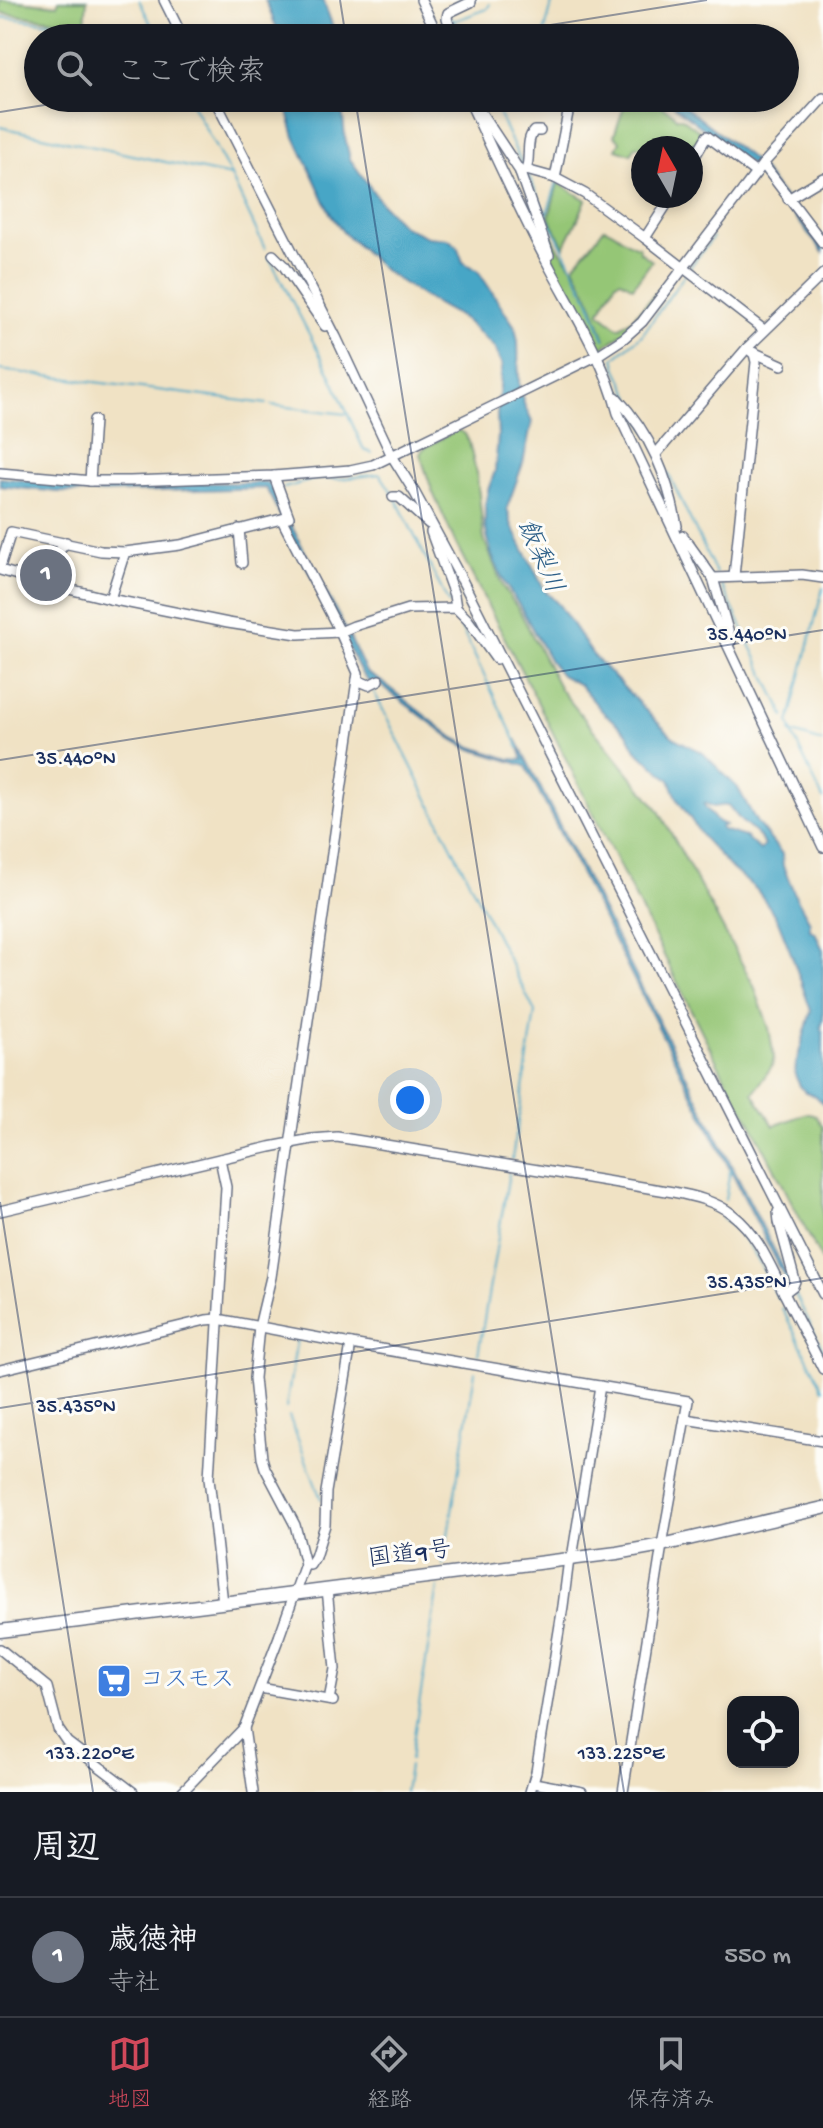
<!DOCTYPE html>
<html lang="ja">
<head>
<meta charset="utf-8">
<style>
  :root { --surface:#171b24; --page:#20242c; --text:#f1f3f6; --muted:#9ea1a6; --line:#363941; --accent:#d1495b }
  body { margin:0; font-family:"Gochi Hand","Klee One",sans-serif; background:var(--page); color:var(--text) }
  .controls { position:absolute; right:24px; bottom:24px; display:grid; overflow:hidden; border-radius:16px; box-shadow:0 4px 12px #0003 }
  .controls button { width:72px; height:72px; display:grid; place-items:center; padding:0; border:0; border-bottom:2px solid var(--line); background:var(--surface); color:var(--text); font:40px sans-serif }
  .compass { position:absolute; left:631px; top:136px; width:72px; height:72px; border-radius:50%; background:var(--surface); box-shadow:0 4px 12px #0003; rotate:351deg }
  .you { position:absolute; left:410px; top:1100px; width:28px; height:28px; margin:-20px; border:6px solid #fff; border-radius:50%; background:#1a73e8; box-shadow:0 0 0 12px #1a73e833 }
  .badge { display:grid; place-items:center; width:52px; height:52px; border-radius:50%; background:var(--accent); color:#fff; font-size:26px; font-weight:700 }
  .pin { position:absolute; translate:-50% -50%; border:4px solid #fff; box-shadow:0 2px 8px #0006 }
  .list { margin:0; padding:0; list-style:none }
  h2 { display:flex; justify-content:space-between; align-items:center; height:104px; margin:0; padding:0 32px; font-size:34px }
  h2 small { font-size:26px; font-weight:400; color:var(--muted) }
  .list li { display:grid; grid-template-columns:52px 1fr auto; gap:24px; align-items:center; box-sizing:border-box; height:120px; padding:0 32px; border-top:2px solid var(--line) }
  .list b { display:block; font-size:30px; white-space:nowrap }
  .list p { margin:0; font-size:26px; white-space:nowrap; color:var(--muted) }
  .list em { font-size:26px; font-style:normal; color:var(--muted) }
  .icon { flex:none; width:44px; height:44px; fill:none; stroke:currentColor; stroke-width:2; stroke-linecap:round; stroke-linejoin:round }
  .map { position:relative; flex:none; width:823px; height:1792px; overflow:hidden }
  .search { position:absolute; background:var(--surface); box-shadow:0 4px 12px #0003; left:24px; right:24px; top:24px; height:88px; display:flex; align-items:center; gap:20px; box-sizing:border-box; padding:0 28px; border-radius:44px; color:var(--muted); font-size:30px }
  .sheet { height:224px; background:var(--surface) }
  nav { display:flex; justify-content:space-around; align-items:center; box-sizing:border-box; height:112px; border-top:2px solid var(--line); background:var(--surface); font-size:22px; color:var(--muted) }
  nav a { display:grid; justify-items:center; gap:4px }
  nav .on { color:var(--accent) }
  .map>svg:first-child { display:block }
  .green { fill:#95c676; stroke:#587a6a; stroke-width:2 }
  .water { fill:#46a6c6; stroke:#306a92; stroke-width:2; fill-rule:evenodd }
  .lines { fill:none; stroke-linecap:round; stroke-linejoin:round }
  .stream { stroke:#46a6c6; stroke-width:2 }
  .minor-casing { stroke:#666e82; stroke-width:12 }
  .highway-casing { stroke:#666e82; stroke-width:15 }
  .minor { stroke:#fff; stroke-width:9 }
  .highway { stroke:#fff; stroke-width:12 }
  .ticks { fill:none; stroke:#1b2f5e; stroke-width:2; stroke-opacity:0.45 }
  .labels { text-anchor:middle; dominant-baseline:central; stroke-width:6; stroke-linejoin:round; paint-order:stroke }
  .street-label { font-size:24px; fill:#1b2f5e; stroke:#fdfcf7 }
  .shop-label { font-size:24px; fill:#366cbe; stroke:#fdfcf7; text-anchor:start }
  .water-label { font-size:26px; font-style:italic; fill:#2c5f88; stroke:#fdfcf7 }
  .ticks-label { font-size:20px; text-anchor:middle; fill:#1b2f5e; stroke:#fdfcf7; stroke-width:6; stroke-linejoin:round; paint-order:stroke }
</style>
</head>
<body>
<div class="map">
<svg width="823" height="1792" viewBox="0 0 823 1792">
  <rect width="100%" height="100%" fill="#fdfcf7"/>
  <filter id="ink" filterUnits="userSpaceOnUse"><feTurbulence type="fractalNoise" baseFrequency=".0125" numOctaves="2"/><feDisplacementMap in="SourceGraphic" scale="16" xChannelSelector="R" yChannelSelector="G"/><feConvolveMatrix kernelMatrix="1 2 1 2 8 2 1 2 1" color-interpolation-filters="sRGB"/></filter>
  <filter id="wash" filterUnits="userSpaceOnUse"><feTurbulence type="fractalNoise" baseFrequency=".006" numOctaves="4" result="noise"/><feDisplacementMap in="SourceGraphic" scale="32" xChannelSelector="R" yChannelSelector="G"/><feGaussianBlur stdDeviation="1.8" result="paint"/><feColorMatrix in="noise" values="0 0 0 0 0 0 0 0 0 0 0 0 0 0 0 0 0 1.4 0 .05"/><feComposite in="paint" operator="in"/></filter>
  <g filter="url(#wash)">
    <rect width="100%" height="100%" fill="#f0e2c4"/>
    <g class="green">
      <path d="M 0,0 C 19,0 38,4 57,5 L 59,0 L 87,0 L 85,24 L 0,13 Z"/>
      <polygon points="627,98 647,98 671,112 677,118 682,118 703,134 694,152 691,151 691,148 687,148 666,134 662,136 656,148 636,146 631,154 616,149 620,141 614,136"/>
      <path d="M 525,182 L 556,244 L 572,267 L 591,304 L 604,339 L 605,339 L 592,303 L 574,266 C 584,252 594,243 604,228 C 617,231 626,245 639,247 L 640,252 L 652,261 L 633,287 L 621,280 L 616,282 L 600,311 L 600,313 L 619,328 L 632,319 L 670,277 C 654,306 630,330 602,348 L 598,347 L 558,273 Z"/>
      <polygon points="558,183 586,200 578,219 564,247 549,217"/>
      <polygon points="455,431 460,431 465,434 469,442 477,477 484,539 503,587 519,610 560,689 658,809 754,986 769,1028 774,1057 772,1066 753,1093 774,1126 807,1113 816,1116 823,1126 823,1263 751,1123 729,1086 535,697 456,544 433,493 420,454 423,449"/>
    </g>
    <g class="water">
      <polygon points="265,0 323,0 337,38 279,38 278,31"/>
      <path d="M 284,98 L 341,98 L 345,137 L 350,159 L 382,204 L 403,226 L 427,237 L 448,239 L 457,246 L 463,262 L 478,271 L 515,327 L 518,341 L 519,385 L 524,404 L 532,422 L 523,463 L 507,508 L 512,526 L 545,591 L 559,605 L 593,655 L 654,719 L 674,738 L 703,753 L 738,788 L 757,823 L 782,854 L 783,866 L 796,897 L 810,922 L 810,930 L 815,932 L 823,950 L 823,1020 L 821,1027 L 823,1034 L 823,1104 L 816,1096 L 805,1092 L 800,1086 L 795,1075 L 796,1064 L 811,1011 L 792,956 L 778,921 L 770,908 L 757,890 L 732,869 L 704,839 L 678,800 L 670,780 L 636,750 L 627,733 L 602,711 L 580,685 L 561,675 L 550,661 L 521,608 L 505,584 L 492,556 L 485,526 L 485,505 L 488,490 L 495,471 L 498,436 L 497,415 L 502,365 L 494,347 L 464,319 L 424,297 L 385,271 L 343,232 L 331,215 L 295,137 ZM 705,803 L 713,807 L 728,805 L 741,821 L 760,837 L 764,846 L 760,850 L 745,837 L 722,830 L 720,827 L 725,825 L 716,821 L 704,805 Z"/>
      <polygon points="667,98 674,98 757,163 823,248 823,252 764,177 751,165 678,109"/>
      <polygon points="0,478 87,487 201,483 269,483 347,632 366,672 382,682 454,738 470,746 509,759 523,760 516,739 792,1285 789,1286 526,766 468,748 452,739 379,684 369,682 362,674 266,488 95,493 58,492 0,486"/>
    </g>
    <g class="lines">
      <g class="stream">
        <polyline points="139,0 158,38"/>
        <polyline points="0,17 127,32 153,38"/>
        <polyline points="452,18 462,38"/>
        <polyline points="454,21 487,9 490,4"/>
        <polyline points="544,34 553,0"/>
        <polyline points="189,98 231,176 265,249"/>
        <polyline points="487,98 492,109 498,113 523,166"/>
        <polyline points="573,106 574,98"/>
        <polyline points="0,127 231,176"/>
        <polyline points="527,173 547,216"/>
        <polyline points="547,213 557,182"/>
        <polyline points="549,220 591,304 604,339"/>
        <polyline points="269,257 329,372 364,450 372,453"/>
        <polyline points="690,267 713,237"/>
        <polyline points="0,370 267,404"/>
        <polyline points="271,405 346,414"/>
        <polyline points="647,431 617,369 614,358 642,335 686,273"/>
        <polyline points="668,473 716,573"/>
        <polyline points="284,488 316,479 340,479 380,474 393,494"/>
        <polyline points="396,499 449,604"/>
        <polyline points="720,582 785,717"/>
        <polyline points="823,588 789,723 793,733 823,742"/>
        <polyline points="454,613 519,748"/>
        <polyline points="372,688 535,1012 512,1159"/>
        <polyline points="791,731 823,799"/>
        <polyline points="725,1200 730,1170"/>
        <path d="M 722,1218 C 750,1238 763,1270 779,1300"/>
        <polyline points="793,1290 823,1350"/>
        <polyline points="782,1308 823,1389"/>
        <polyline points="477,1361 509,1173"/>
        <polyline points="286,1408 297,1338"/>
        <polyline points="289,1416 321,1499"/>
        <polyline points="443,1565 475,1372"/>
        <polyline points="410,1760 438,1587"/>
        <polyline points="405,1792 409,1766"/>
      </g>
    </g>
  </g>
  <g filter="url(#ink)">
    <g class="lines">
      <g class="minor-casing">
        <g id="minor">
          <polyline points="164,0 183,38"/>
          <polyline points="421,0 439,38"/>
          <polyline points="453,38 447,18 448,13 471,2"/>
          <polyline points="214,98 336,337 392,456 415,493 462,580 823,1294"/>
          <path d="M 468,98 C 494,153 519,210 548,264 C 574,313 604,359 618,413 L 823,847"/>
          <polyline points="480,111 519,170 549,255"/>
          <polyline points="691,163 707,136 756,173"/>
          <polyline points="763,164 823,243"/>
          <path d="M 526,170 C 531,158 525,140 534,131 L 540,131"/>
          <polyline points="520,173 526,170 555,178 585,194 645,238 764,330"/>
          <polyline points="555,178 569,108"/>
          <polyline points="788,199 823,178"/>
          <polyline points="645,238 672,196"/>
          <polyline points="273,255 283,265 325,326"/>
          <polyline points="753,352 782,365"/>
          <path d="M 616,397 C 651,434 668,477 677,526"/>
          <polyline points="656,454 747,348 823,274"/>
          <polyline points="0,473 92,481 130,481 274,476 350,470 373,465 598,355 624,338 642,322 763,164 823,98"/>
          <polyline points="90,481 94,420"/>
          <polyline points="393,497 399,497 429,524"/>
          <polyline points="239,529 242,563"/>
          <polyline points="431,532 454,595 456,608"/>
          <polyline points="683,536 713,578 731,641"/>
          <polyline points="0,567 11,532 101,551 125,552"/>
          <polyline points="0,570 48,584 110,599 228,623 298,634 340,632 354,626 408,609 456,608 468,620 496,659"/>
          <polyline points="734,576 756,362 754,354 747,348"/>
          <polyline points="713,578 802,575 823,578"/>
          <polyline points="48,584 55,557 66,542"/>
          <polyline points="110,599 125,552 180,545 289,517 274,476"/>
          <polyline points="357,680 369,685 379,680"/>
          <polyline points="220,1159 226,1187 209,1478 223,1603"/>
          <polyline points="780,1209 778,1212 779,1222 795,1281 793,1286 784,1293"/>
          <path d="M 0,1211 L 270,1147 L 312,1139 L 337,1137 L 673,1192 C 694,1196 715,1201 732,1214 C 757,1233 769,1263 783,1291 C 796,1317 810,1343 823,1369"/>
          <polyline points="0,1370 206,1320 218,1319 351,1344 688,1401 662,1545 623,1792"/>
          <polyline points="685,1419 823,1441"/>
          <polyline points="572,1558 600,1386"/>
          <polyline points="305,1564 310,1565 315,1557 325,1525 326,1492 351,1344"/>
          <polyline points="327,1589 335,1669 329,1700"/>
          <polyline points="0,1649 47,1687 58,1729 67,1742 133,1792"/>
          <polyline points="260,1688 333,1701"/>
          <polyline points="244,1728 253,1792"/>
          <polyline points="534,1783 582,1792"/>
          <polyline points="182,1792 244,1728 279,1637 305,1564 295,1525 265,1468 262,1458 254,1378 259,1327 271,1277 358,673 340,632 282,520"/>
          <polyline points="530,1792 536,1772 563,1606 569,1559"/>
        </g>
      </g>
      <g class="highway-casing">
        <polyline id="highway" points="0,1631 617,1553 662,1545 823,1508"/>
      </g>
      <use href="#minor" class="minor"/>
      <use href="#highway" class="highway"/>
    </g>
  </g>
  <path class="ticks" d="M 340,0 L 346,38M 468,38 L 707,0M 355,98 L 624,1792M 0,112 L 89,98M 0,760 L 823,630M 0,1202 L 93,1792M 0,1408 L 823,1278"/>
  <defs>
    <g id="supermarket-square" transform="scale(1.8)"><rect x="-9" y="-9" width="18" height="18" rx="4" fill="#3f7fe0" stroke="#fdfcf7"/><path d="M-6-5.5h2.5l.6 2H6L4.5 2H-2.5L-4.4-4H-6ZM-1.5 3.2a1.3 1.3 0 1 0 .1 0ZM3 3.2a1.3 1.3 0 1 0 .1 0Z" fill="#fff"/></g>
  </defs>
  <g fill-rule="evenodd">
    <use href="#supermarket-square" x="114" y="1681"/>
  </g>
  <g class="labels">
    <g class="street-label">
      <text transform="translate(410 1556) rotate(-7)">国道9号</text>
    </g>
    <g class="shop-label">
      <text x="140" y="1681">コスモス</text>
    </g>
    <g class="water-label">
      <text transform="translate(538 557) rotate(67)">飯梨川</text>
    </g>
  </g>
  <g class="ticks-label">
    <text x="747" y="640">35.440°N</text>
    <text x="76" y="764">35.440°N</text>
    <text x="747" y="1288">35.435°N</text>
    <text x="76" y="1412">35.435°N</text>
    <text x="90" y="1759">133.220°E</text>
    <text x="621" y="1759">133.225°E</text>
  </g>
</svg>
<div class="controls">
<button><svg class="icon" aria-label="locate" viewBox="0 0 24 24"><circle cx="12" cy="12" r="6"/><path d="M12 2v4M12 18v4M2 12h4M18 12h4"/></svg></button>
</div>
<svg class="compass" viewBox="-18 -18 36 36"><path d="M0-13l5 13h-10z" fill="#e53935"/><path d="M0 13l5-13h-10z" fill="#9ea1a6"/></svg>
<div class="you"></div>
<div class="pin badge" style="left:46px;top:575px;background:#6b7280">1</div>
<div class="search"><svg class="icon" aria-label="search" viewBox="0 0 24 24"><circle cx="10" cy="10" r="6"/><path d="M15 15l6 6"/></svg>ここで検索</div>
</div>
<section class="sheet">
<h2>周辺<small></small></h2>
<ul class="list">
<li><span class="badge" style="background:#6b7280">1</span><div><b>歳徳神</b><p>寺社</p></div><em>550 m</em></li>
</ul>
</section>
<nav>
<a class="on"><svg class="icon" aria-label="map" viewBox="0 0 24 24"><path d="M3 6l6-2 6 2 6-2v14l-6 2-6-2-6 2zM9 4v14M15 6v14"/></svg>地図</a>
<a><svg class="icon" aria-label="directions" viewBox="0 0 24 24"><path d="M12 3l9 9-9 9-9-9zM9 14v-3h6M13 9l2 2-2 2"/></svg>経路</a>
<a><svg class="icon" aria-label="saved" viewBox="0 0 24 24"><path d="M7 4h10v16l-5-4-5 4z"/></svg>保存済み</a>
</nav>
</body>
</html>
